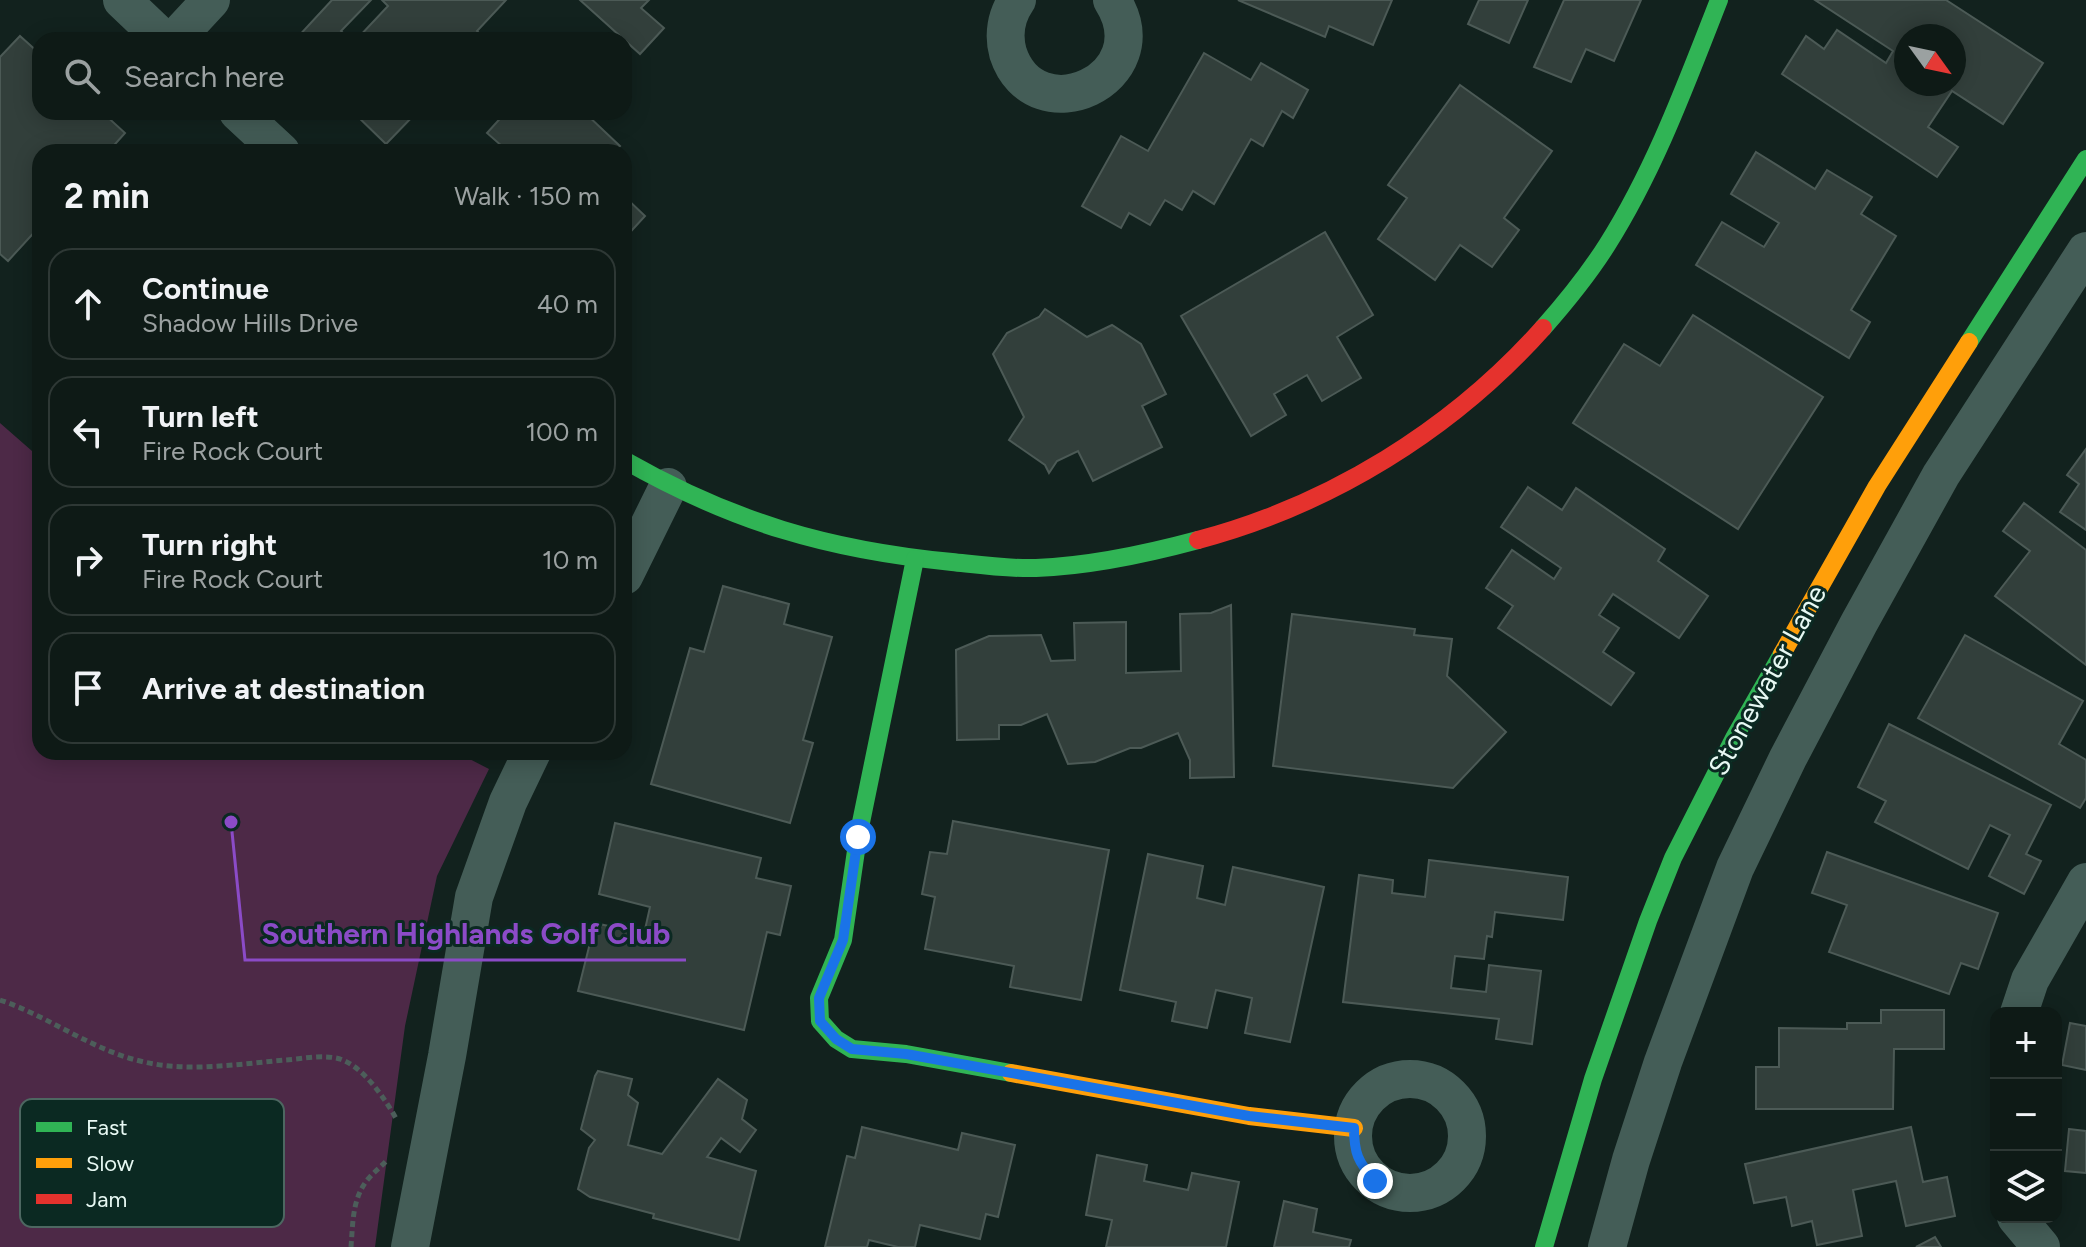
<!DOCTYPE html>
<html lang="en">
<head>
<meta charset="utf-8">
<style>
  :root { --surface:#0e1a16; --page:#17231f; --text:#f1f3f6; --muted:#9ba1a1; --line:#2e3835 }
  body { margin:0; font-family:Figtree,sans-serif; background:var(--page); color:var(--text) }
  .controls { position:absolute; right:24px; bottom:24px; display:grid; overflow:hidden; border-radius:16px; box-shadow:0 4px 20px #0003 }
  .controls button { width:72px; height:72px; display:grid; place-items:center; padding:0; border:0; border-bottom:2px solid var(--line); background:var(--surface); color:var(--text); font:40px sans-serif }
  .compass { position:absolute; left:1894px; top:24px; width:72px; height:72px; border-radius:50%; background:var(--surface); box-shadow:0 4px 20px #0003; rotate:123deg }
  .stop { position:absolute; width:24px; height:24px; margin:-18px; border:6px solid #1a73e8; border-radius:50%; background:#fff }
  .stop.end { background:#1a73e8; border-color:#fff; box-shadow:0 2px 8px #0008 }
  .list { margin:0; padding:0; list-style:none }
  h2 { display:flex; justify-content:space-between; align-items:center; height:104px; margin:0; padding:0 32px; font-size:34px }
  h2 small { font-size:26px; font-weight:400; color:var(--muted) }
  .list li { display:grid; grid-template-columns:52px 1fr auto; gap:24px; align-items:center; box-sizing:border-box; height:112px; margin:0 16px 16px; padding:0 16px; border:2px solid var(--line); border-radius:24px }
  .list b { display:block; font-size:30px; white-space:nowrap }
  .list p { margin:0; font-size:26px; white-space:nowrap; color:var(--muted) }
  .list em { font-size:26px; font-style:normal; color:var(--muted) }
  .icon { flex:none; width:44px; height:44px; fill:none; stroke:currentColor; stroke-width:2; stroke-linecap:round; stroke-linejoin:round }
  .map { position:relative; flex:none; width:2086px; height:1247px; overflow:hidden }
  .search { position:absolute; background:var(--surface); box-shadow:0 4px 20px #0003; left:32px; top:32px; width:600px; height:88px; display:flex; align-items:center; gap:20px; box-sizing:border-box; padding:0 28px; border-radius:24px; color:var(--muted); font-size:30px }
  .panel { position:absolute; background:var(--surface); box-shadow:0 4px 20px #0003; left:32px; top:144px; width:600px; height:616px; border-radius:24px }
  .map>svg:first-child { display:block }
  .green { fill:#4d2947 }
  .building { fill:#323f3b; stroke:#4c5a56; stroke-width:2; fill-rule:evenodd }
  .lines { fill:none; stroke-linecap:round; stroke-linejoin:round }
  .path { stroke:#4c5e5a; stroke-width:5; stroke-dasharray:6 4; stroke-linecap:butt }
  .street { stroke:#445d57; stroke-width:38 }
  .fast { stroke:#30b455; stroke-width:18 }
  .slow { stroke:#ff9f0a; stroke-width:18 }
  .jam { stroke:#e5322d; stroke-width:18 }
  .route { stroke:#1a73e8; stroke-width:10 }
  .labels { text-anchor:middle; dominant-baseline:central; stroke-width:6; stroke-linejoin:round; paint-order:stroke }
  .street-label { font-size:28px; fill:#e7f8f3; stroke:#0b2922 }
  .key { fill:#0b2922; stroke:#4d6761; stroke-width:2 }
  .key-label { font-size:22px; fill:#e7f8f3 }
  .leader { fill:none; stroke:#8b4bc7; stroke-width:3 }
  .callout-dot { fill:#8b4bc7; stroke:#0b2922; stroke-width:3 }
  .callout-label { font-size:30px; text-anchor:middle; font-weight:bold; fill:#8b4bc7; stroke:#0b2922; stroke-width:6; stroke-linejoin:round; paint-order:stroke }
</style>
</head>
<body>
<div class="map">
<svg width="2086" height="1247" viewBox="0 0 2086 1247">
  <rect width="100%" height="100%" fill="#12221e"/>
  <polygon class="green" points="0,423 40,458 40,752 456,752 489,769 437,876 405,1026 375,1247 0,1247"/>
  <g class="building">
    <polygon points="332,0 371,0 341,31 350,40 295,40"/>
    <polygon points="382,0 506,0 477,31 486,40 356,40 388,6"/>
    <polygon points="580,0 649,0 641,8 664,28 640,54"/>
    <polygon points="1238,0 1392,0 1373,45 1329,26 1325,37"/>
    <polygon points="1479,0 1528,0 1509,43 1468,24"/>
    <polygon points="1564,0 1641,0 1614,61 1586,49 1571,82 1534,67"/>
    <path d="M 1815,0 L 1946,0 L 2043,63 L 2003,124 L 1952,91 L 1928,127 L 1958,147 L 1937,177 L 1782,74 L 1806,36 L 1824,49 L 1837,30 L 1886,63 L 1893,51 ZM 1906,36 L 1954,36 L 1954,84 L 1906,84 Z"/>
    <polygon points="20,36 40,54 40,112 102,112 125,133 108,152 40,152 40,226 8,261 0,254 0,57"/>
    <polygon points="1204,53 1251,80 1261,63 1308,90 1293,118 1282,111 1263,146 1251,139 1214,204 1193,191 1182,210 1165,200 1150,225 1129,213 1121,228 1082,206 1121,136 1148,151"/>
    <polygon points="1460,85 1552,151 1504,218 1519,230 1492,267 1460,245 1435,280 1378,239 1407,198 1388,185"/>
    <polygon points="353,112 417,112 386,144"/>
    <polygon points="506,112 584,112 620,146 614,152 498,152 503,147 487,133"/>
    <polygon points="1756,152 1815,189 1827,170 1872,197 1861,214 1896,236 1851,310 1870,322 1849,358 1696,265 1722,222 1764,247 1779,223 1731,194"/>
    <polygon points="624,196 645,216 624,239"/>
    <polygon points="1325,232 1373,315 1337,337 1361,378 1322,401 1307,375 1274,394 1286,415 1251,436 1181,316"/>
    <polygon points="1045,309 1087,337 1112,325 1141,344 1166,394 1142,406 1162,447 1093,481 1078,451 1057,461 1049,473 1045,465 1009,440 1024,417 993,354 1007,333 1039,317"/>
    <polygon points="1693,315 1823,397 1738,529 1573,423 1624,344 1660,366"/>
    <polygon points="2086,449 2086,530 2060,512 2079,484 2067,475"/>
    <polygon points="1528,487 1562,510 1576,488 1665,549 1658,561 1708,596 1679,638 1613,594 1599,615 1619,628 1603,652 1634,673 1611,705 1498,628 1513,606 1486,588 1512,550 1554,579 1561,568 1501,527"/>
    <polygon points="2024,503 2086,550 2086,665 1995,596 2030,551 2003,531"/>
    <polygon points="723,586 789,604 784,624 832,637 803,740 813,743 790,823 651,784 690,648 704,652"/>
    <polygon points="1231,605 1234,777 1190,778 1190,760 1178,733 1141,748 1130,748 1095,762 1068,764 1047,714 1021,725 999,725 999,739 957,740 956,650 989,636 1041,635 1051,661 1075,660 1074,623 1126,622 1126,673 1181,671 1180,614 1211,613"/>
    <polygon points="1292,614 1415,629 1414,635 1452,639 1447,676 1506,732 1453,788 1273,766"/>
    <polygon points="1965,635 2083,701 2059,744 2086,760 2086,798 2080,808 1918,718"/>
    <polygon points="1889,724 2051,805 2026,854 2041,861 2024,894 1989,876 2010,835 1990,825 1968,869 1875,822 1886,801 1858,787"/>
    <polygon points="953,821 1109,850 1081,1000 1010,987 1014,966 925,949 935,897 922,894 930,852 947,854"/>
    <polygon points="615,823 761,858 756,878 791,886 780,935 767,932 744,1030 578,991 595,923 644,934 650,907 599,894"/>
    <polygon points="1827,852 1998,913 1978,969 1961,963 1949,994 1829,952 1847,905 1812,893"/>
    <polygon points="1148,854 1203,866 1197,898 1225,905 1233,867 1324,887 1290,1042 1245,1033 1252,998 1216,990 1207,1028 1172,1021 1176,1002 1120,990"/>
    <polygon points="1429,860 1568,877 1563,920 1495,912 1492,937 1487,936 1484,959 1455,956 1451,988 1486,992 1489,965 1541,971 1532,1044 1496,1039 1499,1019 1343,1002 1359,875 1393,880 1392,893 1425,897"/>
    <polygon points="1881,1010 1944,1010 1944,1049 1894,1049 1893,1109 1756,1109 1756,1067 1779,1067 1779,1028 1847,1029 1847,1023 1881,1023"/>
    <polygon points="2070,1023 2086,1026 2086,1070 2062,1065"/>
    <polygon points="598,1071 632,1079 628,1095 638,1103 628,1145 662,1154 718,1079 747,1100 742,1119 756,1130 740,1152 721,1138 707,1157 756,1171 739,1240 653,1218 654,1214 590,1197 578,1189 589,1148 595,1140 581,1129 595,1076"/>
    <polygon points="862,1127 958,1150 962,1133 1015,1145 998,1217 986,1214 980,1239 920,1225 915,1247 898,1247 869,1240 867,1247 825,1247 847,1156 855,1158"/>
    <polygon points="1911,1127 1923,1182 1947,1177 1955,1216 1906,1226 1896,1181 1853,1190 1862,1236 1817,1245 1812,1221 1792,1226 1786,1197 1754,1203 1745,1164"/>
    <polygon points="2069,1129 2086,1131 2086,1173 2065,1171"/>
    <polygon points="1097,1155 1147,1165 1144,1181 1188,1190 1192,1173 1239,1182 1226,1247 1106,1247 1112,1220 1086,1215"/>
    <polygon points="1284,1201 1317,1209 1313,1232 1351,1240 1349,1247 1274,1247"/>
    <polygon points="1935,1237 1941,1247 1916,1247"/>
  </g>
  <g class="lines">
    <g class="path">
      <path d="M 0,1000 C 48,1016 90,1049 140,1061 C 187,1073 237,1064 285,1060 C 302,1059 323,1054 340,1059 C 364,1067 385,1099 397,1120"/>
      <path d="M 351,1247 C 353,1223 352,1197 369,1178 C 375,1171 382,1166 388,1159"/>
    </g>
    <g class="street">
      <polyline points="122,0 164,40"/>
      <path d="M 1017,0 C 1006,16 1003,35 1008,53 C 1035,136 1162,79 1112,0"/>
      <polyline points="174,40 211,0"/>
      <polyline points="238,112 281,152"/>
      <polyline points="624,576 668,487"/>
      <polyline points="2019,1013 2030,980 2086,882"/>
      <circle cx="1410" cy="1136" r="57"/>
      <polyline points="2016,1217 2041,1247"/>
      <polyline points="410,1247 447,1056 474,897 508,802 532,752"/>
      <polyline points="1607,1247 1631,1160 1663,1062 1735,868 1788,758 1859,623 1941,475 2086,251"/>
    </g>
    <g class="fast">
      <path d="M 1543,328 C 1566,302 1588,275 1607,245 C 1655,169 1686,84 1719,0"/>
      <polyline points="1969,342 2086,159"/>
      <path d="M 624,460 C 733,522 828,550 952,562 C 980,565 1008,569 1036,568 C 1090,566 1146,554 1198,540"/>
      <polyline points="915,559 858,837 843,940 819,998 820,1021 836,1039 852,1049 906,1054 1011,1073"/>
      <polyline points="1544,1247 1593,1079 1648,921 1673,858 1734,738 1782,654"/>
    </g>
    <g class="slow">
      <polyline points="1782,654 1877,486 1969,342"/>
      <polyline points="1011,1073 1249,1116 1354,1128"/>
    </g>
    <path class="jam" d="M 1198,540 C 1330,505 1452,430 1543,328"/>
  </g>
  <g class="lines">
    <path class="route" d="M 858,837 L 843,940 L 819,998 L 820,1021 L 836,1039 L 852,1049 L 906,1054 L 1249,1116 L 1354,1128 C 1354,1153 1358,1162 1375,1181"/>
  </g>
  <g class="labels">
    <g class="street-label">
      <text transform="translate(1767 680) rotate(-61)">Stonewater Lane</text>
    </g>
  </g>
  <rect x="20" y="1099" width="264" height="128" rx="12" class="key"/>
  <rect x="36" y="1122" width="36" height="10" fill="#30b455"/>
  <rect x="36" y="1158" width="36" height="10" fill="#ff9f0a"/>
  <rect x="36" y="1194" width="36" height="10" fill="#e5322d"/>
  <g class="key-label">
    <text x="86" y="1135">Fast</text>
    <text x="86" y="1171">Slow</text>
    <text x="86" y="1207">Jam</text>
  </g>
  <path class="leader" d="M231 822L245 960H686"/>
  <circle class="callout-dot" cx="231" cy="822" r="8"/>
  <g class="callout-label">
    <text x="466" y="944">Southern Highlands Golf Club</text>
  </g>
</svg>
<div class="controls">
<button>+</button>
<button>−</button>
<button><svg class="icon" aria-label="layers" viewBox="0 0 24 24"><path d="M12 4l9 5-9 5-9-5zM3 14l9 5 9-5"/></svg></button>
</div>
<svg class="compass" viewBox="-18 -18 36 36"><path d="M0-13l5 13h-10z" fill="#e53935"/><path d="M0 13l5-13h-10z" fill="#9ba1a1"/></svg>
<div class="stop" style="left:858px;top:837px"></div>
<div class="stop end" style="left:1375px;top:1181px"></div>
<div class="search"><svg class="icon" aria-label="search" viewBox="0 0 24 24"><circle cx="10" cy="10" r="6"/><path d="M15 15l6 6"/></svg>Search here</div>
<section class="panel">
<h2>2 min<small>Walk · 150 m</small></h2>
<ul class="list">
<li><svg class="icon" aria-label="ahead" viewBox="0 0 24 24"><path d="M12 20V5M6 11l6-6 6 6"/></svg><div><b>Continue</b><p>Shadow Hills Drive</p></div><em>40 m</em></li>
<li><svg class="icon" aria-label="left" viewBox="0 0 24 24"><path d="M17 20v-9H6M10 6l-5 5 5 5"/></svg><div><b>Turn left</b><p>Fire Rock Court</p></div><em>100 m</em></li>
<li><svg class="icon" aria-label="right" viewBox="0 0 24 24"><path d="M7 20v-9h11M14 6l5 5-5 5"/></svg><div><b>Turn right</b><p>Fire Rock Court</p></div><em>10 m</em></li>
<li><svg class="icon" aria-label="arrive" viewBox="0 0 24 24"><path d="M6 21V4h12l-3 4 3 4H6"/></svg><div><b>Arrive at destination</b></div></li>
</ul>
</section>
</div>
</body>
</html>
